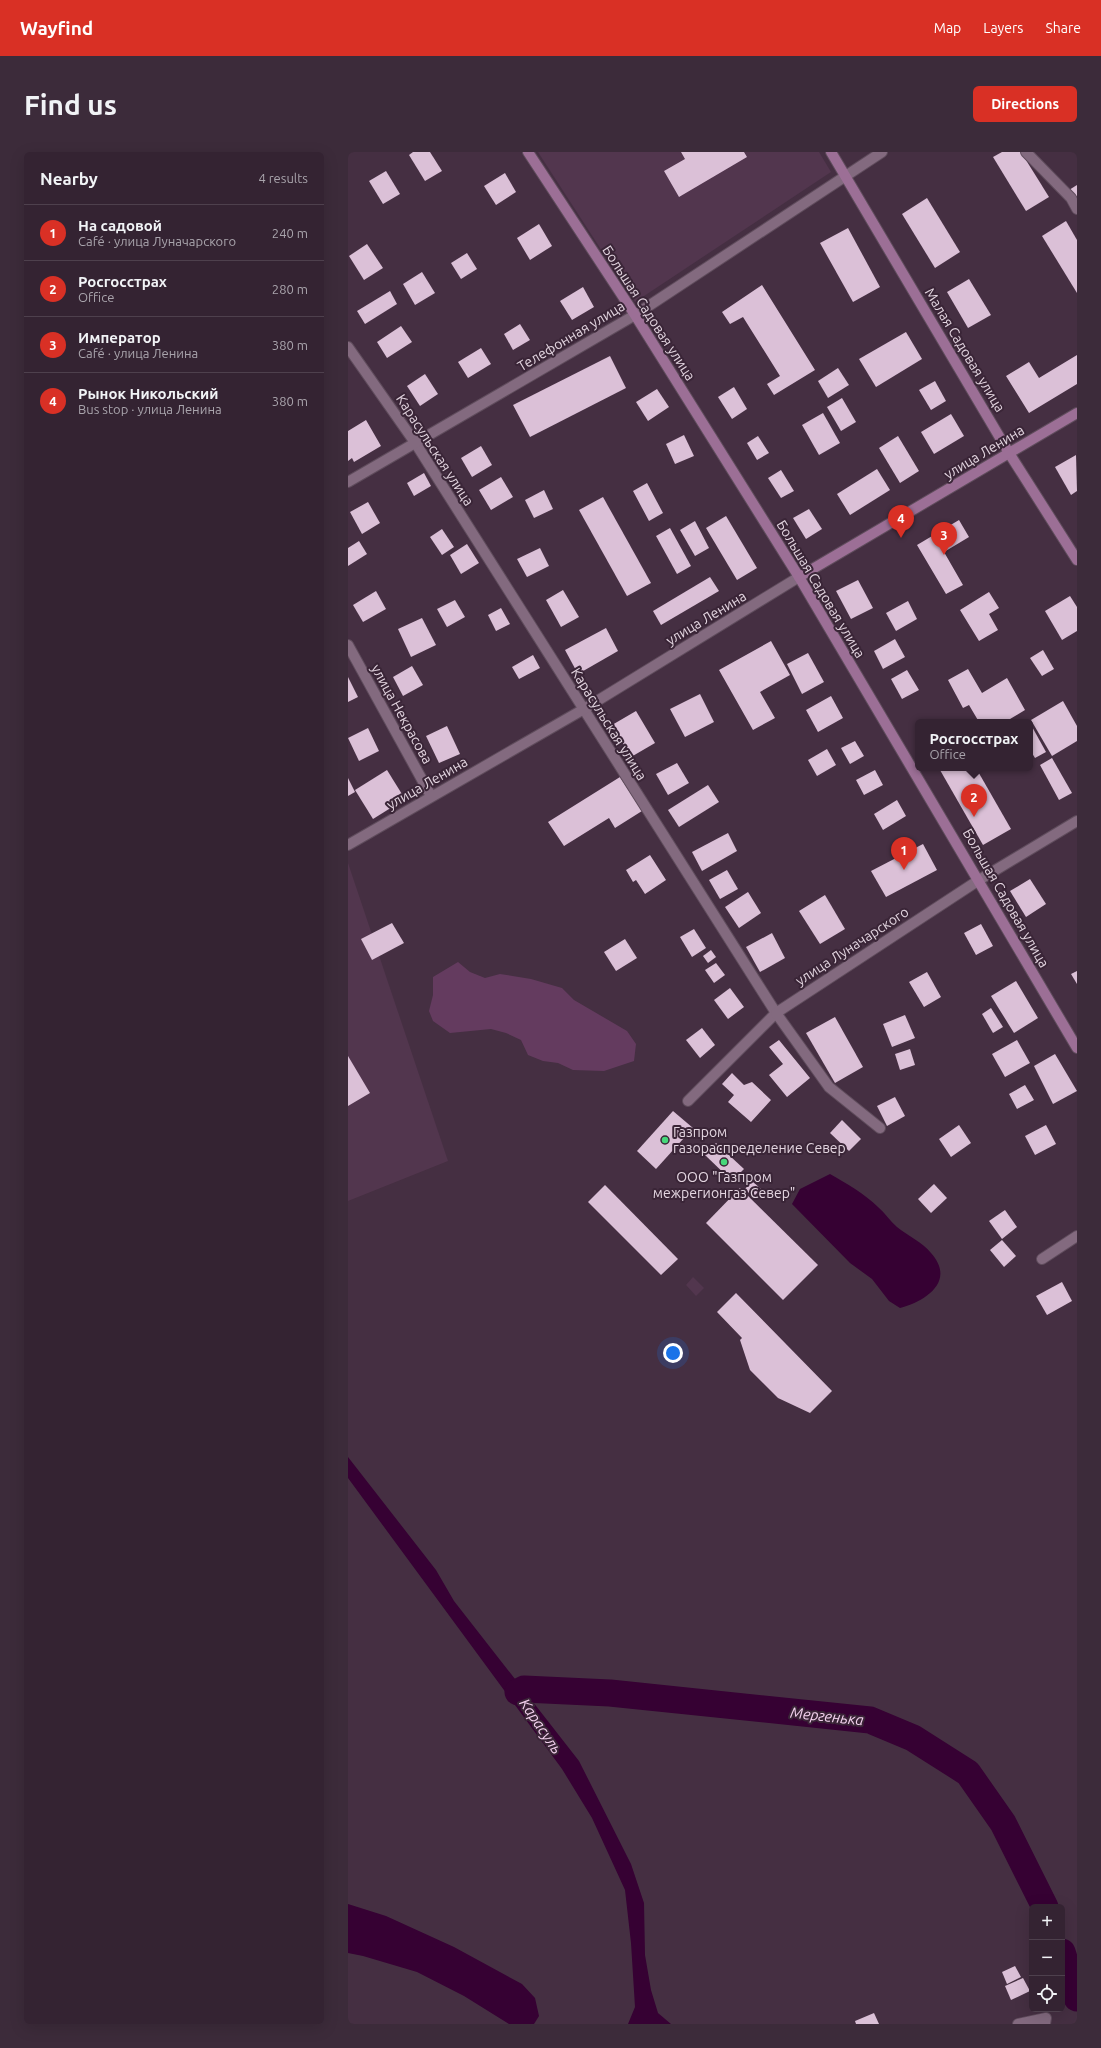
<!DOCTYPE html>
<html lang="en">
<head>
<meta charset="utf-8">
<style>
  :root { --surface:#342332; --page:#3c2b3a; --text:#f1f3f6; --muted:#a9a4ac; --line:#4e404d; --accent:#d93025 }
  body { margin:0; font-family:Ubuntu,sans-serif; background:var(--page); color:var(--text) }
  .controls { position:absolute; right:12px; bottom:12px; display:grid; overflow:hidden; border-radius:6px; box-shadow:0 4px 16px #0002 }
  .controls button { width:36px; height:36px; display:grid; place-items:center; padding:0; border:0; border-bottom:1px solid var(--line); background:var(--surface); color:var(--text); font:20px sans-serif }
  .you { position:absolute; left:325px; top:1201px; width:14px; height:14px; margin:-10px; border:3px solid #fff; border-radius:50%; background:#1a73e8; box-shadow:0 0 0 6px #1a73e833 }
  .badge { display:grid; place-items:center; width:26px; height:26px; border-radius:50%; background:var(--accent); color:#fff; font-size:13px; font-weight:700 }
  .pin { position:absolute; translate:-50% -33px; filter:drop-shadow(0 1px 2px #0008) }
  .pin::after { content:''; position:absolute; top:21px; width:14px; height:12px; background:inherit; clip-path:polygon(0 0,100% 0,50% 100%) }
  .popup { position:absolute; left:567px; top:567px; width:118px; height:52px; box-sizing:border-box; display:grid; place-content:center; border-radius:6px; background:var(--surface); filter:drop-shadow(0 1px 3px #0005); font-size:13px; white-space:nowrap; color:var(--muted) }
  .popup b { font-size:15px; color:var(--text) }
  .popup::after { content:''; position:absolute; left:50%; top:100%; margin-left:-8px; border:8px solid transparent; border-top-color:var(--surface) }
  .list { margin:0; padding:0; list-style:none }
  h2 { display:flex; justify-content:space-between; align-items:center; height:52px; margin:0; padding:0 16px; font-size:17px }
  h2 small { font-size:13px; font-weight:400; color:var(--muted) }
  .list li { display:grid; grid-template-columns:26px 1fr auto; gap:12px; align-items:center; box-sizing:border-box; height:56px; padding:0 16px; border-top:1px solid var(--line) }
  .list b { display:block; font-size:15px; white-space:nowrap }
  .list p { margin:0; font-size:13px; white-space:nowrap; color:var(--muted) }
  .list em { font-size:13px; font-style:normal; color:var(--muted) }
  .icon { flex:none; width:22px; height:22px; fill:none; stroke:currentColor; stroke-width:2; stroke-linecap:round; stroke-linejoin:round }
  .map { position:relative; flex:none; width:729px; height:1872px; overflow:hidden; border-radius:6px }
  header { display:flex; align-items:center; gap:24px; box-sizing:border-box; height:56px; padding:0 20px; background:var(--accent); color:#fff }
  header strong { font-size:19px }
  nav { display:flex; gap:22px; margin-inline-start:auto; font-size:14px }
  .intro { display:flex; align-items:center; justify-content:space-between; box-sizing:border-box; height:96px; padding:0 24px }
  h1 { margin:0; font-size:28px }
  .button { padding:10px 18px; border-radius:6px; background:var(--accent); color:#fff; font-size:14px; font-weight:700 }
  main { display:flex; gap:24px; padding:0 24px }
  aside { flex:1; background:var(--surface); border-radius:6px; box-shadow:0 4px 16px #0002 }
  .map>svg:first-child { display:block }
  .built { fill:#52364e }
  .green { fill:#643b5f }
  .water { fill:#360133 }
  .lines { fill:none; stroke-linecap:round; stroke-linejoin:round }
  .river { stroke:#360133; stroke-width:27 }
  .building { fill:#dbc0d7 }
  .street-casing { stroke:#5f4c5c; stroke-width:12 }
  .secondary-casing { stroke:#5f4c5c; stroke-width:12 }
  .street { stroke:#836a7f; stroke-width:10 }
  .secondary { stroke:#9c6f96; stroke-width:10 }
  .poi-dot { fill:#46d77a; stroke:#3a2537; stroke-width:1.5 }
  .labels { text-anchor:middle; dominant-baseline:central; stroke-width:4; stroke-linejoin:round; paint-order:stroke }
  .street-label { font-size:14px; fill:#e3d5e0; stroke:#3a2537 }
  .poi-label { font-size:14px; fill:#e3d5e0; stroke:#3a2537; text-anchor:start }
  .water-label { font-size:15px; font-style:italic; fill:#f5d3f0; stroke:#3a2537 }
</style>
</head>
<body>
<header>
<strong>Wayfind</strong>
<nav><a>Map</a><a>Layers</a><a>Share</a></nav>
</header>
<div class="intro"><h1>Find us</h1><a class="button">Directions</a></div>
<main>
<aside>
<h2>Nearby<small>4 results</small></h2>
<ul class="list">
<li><span class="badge">1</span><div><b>На садовой</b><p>Café · улица Луначарского</p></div><em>240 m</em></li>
<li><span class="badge">2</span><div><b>Росгосстрах</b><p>Office</p></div><em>280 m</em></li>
<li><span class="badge">3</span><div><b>Император</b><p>Café · улица Ленина</p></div><em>380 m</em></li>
<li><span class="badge">4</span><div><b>Рынок Никольский</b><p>Bus stop · улица Ленина</p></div><em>380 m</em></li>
</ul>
</aside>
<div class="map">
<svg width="729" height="1872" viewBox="0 0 729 1872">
  <rect width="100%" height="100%" fill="#452f42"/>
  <g class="built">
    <polygon points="190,0 471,0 483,20 287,150"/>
    <polygon points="0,711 100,1009 0,1049"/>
    <polygon points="345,1125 356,1136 348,1144 338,1133"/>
  </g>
  <polygon class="green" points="110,810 122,820 137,826 152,822 183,827 214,836 226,848 279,879 288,892 286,909 256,919 225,918 210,911 195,909 180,903 173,888 158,881 143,877 102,881 85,869 81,859 85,843 85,825"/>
  <g class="water">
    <path d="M 482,1022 C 498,1031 517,1042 530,1055 C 537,1061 542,1069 549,1075 C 560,1084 574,1090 583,1101 C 608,1129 578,1149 552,1156 L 541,1149 L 524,1127 L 502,1111 L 444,1052 L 452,1037 Z"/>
    <polygon points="0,1305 88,1418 106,1449 231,1609 283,1712 296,1751 297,1803 303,1838 310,1861 323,1872 280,1872 287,1855 283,1791 277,1738 244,1666 214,1617 0,1326"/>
    <polygon points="0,1752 38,1764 106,1795 174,1832 187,1846 191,1864 186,1872 161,1872 116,1844 69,1820 15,1804 0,1801"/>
  </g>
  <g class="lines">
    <g class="river">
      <polyline points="170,1540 176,1537 262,1541 522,1568 565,1586 620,1621 655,1671 697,1755"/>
      <polyline points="714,1800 729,1846"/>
    </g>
  </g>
  <g class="building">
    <polygon points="65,0 82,0 94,19 77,29 61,3"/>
    <polygon points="333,0 396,0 399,5 331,45 316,19 337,7"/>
    <polygon points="654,0 673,0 701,45 678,59 645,5"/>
    <polygon points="38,19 52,42 35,52 21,29"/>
    <polygon points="157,21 168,40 148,53 136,34"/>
    <polygon points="729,33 729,51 721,38"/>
    <polygon points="579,46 612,100 587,116 554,62"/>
    <polygon points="718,69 729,88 729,141 694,84"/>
    <polygon points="191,72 204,94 182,108 169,86"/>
    <polygon points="500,76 532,135 505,150 472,91"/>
    <polygon points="19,92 35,116 16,128 1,104"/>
    <polygon points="119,101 129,117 113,127 103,111"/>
    <polygon points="74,120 87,141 67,153 55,132"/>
    <polygon points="621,127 643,163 620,176 599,140"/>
    <polygon points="414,133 467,218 426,243 419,232 432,224 395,165 382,172 374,160"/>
    <polygon points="235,135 246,155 224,168 212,149"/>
    <polygon points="42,139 49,152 17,172 9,159"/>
    <polygon points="172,172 182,188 165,198 156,182"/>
    <polygon points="53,174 64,190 39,206 29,190"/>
    <polygon points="558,180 574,207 528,235 511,207"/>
    <polygon points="133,196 143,212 120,226 110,210"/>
    <polygon points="729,203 729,232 681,261 658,224 681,210 691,226"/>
    <polygon points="262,204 278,236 182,285 165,253"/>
    <polygon points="490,216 501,233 480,246 470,229"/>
    <polygon points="77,222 90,242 72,254 59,234"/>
    <polygon points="587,229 598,249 583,258 571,238"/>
    <polygon points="386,235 399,257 384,267 370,245"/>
    <polygon points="309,237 321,255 300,269 288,250"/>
    <polygon points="494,246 508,270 493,279 479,255"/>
    <polygon points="475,261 492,291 471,303 454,273"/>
    <polygon points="603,262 616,284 586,302 573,280"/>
    <polygon points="18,268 33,294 6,310 4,306 0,309 0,279"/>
    <polygon points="336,283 346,304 327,312 318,292"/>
    <polygon points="410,284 421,301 409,308 399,291"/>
    <polygon points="550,284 571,319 552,331 531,296"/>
    <polygon points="133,294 144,313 124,325 113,306"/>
    <polygon points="728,303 729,339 723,343 707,315"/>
    <polygon points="529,317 542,338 502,363 489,342"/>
    <polygon points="433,318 446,339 433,346 420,326"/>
    <polygon points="76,321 83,334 66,344 59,331"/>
    <polygon points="153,325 165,345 143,358 131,338"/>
    <polygon points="299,331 315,361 301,369 285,339"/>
    <polygon points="196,338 205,357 186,366 177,348"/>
    <polygon points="255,345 303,431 279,444 231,358"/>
    <polygon points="20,350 32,371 14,382 2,360"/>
    <polygon points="461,357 474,377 458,387 445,366"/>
    <polygon points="378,364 409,416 389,428 358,376"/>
    <polygon points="611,368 621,385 596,400 615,433 598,442 569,393"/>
    <polygon points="347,369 361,396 347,404 332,378"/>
    <polygon points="322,376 343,414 329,422 308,384"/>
    <polygon points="94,377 106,395 94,403 82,385"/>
    <polygon points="11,389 19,402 0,414 0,396"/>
    <polygon points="119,392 131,411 113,422 102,403"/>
    <polygon points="192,396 201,414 179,425 169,407"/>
    <polygon points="362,425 371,439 313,473 305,459"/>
    <polygon points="510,428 525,456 503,467 488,439"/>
    <polygon points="215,438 231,465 213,475 198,448"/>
    <polygon points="28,439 38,457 15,470 5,453"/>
    <polygon points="641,440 651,456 641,462 650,478 631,489 612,458"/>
    <polygon points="722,444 729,455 729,479 714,488 697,459"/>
    <polygon points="107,448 117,465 99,475 89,457"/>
    <polygon points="560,449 569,467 548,479 538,461"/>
    <polygon points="153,456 162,472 148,479 140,463"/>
    <polygon points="74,466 88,493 63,505 50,477"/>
    <polygon points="258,476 270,499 230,522 217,498"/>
    <polygon points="547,487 557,505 535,517 526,499"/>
    <polygon points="423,489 442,523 412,540 427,566 405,578 371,518"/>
    <polygon points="695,498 706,517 694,524 682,506"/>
    <polygon points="460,501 476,530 454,542 439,512"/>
    <polygon points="185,503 192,516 171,527 164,515"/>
    <polygon points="64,514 75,533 55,544 45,525"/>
    <polygon points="620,517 634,541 659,526 677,558 657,570 631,570 621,553 615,556 600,528"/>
    <polygon points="559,518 571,538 554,547 543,527"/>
    <polygon points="0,525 10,545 0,550"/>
    <polygon points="352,542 366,570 337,585 322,557"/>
    <polygon points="483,544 495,566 470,580 458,558"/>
    <polygon points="715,549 729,574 729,589 704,604 683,568"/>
    <polygon points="288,559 307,591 283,605 264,573"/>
    <polygon points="682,571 698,600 687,606 682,598"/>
    <polygon points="99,574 112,602 91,611 78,584"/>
    <polygon points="20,576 31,599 11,609 0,586"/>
    <polygon points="507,589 516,604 502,612 493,596"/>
    <polygon points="479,597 488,613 469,624 460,608"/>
    <polygon points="704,606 724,641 711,648 692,613"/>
    <polygon points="329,611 341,631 320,643 308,622"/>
    <polygon points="596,616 628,616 663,677 635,693 592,618"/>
    <polygon points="39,618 57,647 25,667 7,638"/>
    <polygon points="527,618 535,633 516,643 508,628"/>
    <polygon points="272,625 294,659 267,676 261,666 216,694 200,670"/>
    <polygon points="0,626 7,640 0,644"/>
    <polygon points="360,633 371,650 331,675 320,658"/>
    <polygon points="549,648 558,664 535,678 526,662"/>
    <polygon points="380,681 389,699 354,719 344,700"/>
    <polygon points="575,692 589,718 538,745 523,719"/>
    <polygon points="302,703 318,728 297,742 288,728 285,730 278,718"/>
    <polygon points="379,718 390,737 372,747 361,728"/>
    <polygon points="682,727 698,752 678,765 662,739"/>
    <polygon points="400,740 413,761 391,776 377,755"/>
    <polygon points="477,743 497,777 472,792 451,759"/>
    <polygon points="44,771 56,791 24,808 13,787"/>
    <polygon points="633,772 645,794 628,803 616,781"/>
    <polygon points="346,777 358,796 344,805 332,785"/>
    <polygon points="424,781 437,806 412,820 398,795"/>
    <polygon points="277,787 289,806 268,819 256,800"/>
    <polygon points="363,798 368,805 360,811 355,804"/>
    <polygon points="368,811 377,823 366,831 357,818"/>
    <polygon points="729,819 729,832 723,822"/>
    <polygon points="579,820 593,845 576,855 561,830"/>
    <polygon points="668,829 690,866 666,881 643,844"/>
    <polygon points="382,836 396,855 380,867 366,848"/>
    <polygon points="643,856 655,875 645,881 634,862"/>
    <polygon points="557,863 567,886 544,895 535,872"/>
    <polygon points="487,865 515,915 487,931 458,881"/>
    <polygon points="354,876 367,893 352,906 338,888"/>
    <polygon points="431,888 462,926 439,945 421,923 435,912 421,895"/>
    <polygon points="669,888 682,911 657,925 644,902"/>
    <polygon points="562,897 567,913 552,918 547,902"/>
    <polygon points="707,902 729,939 705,952 686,914"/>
    <polygon points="0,904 22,941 0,954"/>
    <polygon points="384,921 396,933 404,930 423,948 403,970 380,950 386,943 374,932"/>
    <polygon points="677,933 686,948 669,957 661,942"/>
    <polygon points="547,945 557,964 539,974 529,954"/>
    <polygon points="325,959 345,976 308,1017 289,999"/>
    <polygon points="494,968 513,987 501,999 482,981"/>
    <polygon points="611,973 623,991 603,1005 591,987"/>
    <polygon points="698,973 708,992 687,1003 677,984"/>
    <polygon points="368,991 396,1017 384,1029 357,1003"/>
    <polygon points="404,1029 413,1037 405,1045 397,1037"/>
    <polygon points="586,1032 599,1046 583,1061 570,1047"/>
    <polygon points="257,1033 330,1107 313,1123 240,1050"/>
    <polygon points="392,1036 470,1113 435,1148 358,1071"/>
    <polygon points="657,1058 669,1075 654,1087 641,1069"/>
    <polygon points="654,1088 668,1104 656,1115 642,1098"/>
    <polygon points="714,1130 724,1149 699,1163 688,1144"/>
    <polygon points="388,1141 484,1239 462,1261 430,1246 402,1218 392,1188 394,1186 369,1160"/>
    <polygon points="667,1814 673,1825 659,1832 654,1820"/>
    <polygon points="675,1826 682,1839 663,1848 657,1834"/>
    <polygon points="526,1861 531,1872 508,1872 507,1869"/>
  </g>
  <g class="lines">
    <g class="street-casing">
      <g id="street">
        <polyline points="678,0 723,46 729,57"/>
        <polyline points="0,195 68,292 428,861 340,949"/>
        <polyline points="0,330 287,163 534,0"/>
        <polyline points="0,493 83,644"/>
        <polyline points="0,693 236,557 451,425"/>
        <polyline points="532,976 481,935 428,861 631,728 729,669"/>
        <polyline points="694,1107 729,1084"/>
        <polyline points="670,1872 698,1866 697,1872"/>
      </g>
    </g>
    <g class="secondary-casing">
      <g id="secondary">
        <polyline points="180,0 287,163 451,425 729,896"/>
        <polyline points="483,0 661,301 729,408"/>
        <polyline points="451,425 729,261"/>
      </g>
    </g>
    <use href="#street" class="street"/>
    <use href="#secondary" class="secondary"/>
  </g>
  <g class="poi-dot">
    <circle cx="317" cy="988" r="4"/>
    <circle cx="376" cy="1010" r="4"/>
  </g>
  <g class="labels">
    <g class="street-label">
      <text transform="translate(301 161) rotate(57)">Большая Садовая улица</text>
      <text transform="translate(223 184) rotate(-31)">Телефонная улица</text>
      <text transform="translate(617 198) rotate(59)">Малая Садовая улица</text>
      <text transform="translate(87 298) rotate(57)">Карасульская улица</text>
      <text transform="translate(636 300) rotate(-31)">улица Ленина</text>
      <text transform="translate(473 437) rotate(59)">Большая Садовая улица</text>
      <text transform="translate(358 466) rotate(-31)">улица Ленина</text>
      <text transform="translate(54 562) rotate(61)">улица Некрасова</text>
      <text transform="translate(261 572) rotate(58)">Карасульская улица</text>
      <text transform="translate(79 631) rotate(-30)">улица Ленина</text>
      <text transform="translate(658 746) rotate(60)">Большая Садовая улица</text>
      <text transform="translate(504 794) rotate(-33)">улица Луначарского</text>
    </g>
    <g class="poi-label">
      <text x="325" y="980">Газпром<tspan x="325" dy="16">газораспределение Север</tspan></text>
      <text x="376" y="1025" text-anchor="middle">ООО "Газпром<tspan x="376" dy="16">межрегионгаз Север"</tspan></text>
    </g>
    <g class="water-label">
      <text transform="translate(479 1564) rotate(6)">Мергенька</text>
      <text transform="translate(193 1574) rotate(56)">Карасуль</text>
    </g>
  </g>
</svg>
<div class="controls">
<button>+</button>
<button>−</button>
<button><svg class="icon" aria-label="locate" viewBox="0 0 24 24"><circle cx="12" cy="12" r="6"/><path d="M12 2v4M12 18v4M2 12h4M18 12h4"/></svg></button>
</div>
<div class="you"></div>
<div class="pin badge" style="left:556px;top:718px">1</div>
<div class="pin badge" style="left:626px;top:665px">2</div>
<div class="popup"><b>Росгосстрах</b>Office</div>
<div class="pin badge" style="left:596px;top:403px">3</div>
<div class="pin badge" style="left:553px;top:386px">4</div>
</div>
</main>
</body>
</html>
